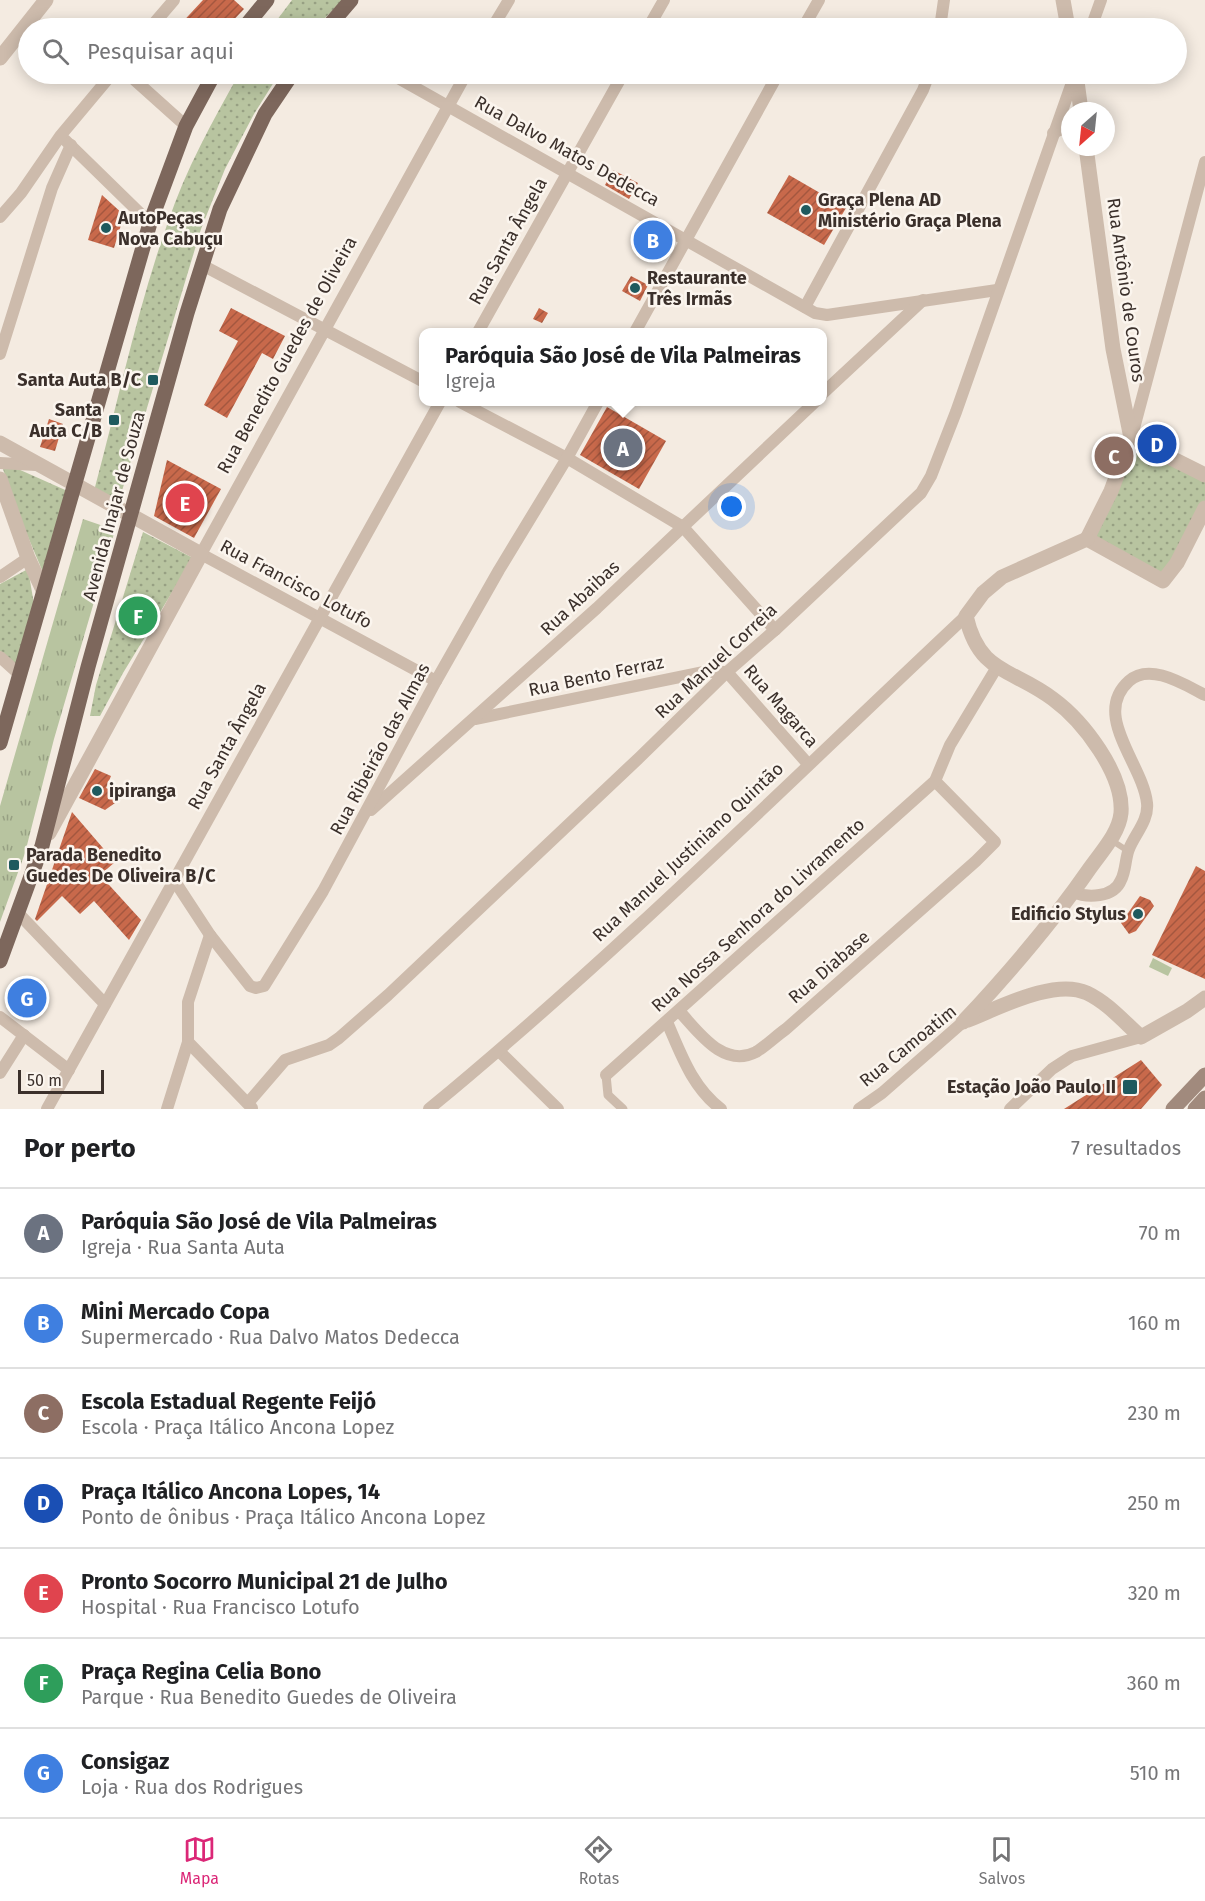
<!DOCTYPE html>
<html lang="pt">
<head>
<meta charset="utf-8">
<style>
  :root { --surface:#fff; --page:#f6f6f6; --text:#202124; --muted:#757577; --line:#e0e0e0; --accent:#db2777 }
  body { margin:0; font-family:"Fira Sans",sans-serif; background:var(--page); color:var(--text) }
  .compass { position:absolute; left:1061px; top:102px; width:54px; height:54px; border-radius:50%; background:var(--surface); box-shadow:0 3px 15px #0003; rotate:207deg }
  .scale { position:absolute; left:18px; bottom:15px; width:86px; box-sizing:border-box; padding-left:6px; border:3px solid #3b302b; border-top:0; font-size:16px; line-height:21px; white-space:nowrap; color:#3b302b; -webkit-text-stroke:4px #fbf5ee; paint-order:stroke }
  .you { position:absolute; left:732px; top:507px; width:21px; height:21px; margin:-15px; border:4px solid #fff; border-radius:50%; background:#1a73e8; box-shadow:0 0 0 9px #1a73e833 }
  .badge { display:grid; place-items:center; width:39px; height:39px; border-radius:50%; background:var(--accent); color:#fff; font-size:20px; font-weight:700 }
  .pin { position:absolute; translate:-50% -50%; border:3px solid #fff; box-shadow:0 2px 6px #0006 }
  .popup { position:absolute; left:419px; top:328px; width:408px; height:78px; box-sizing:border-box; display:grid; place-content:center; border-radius:12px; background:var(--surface); filter:drop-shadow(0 2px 4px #0005); font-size:20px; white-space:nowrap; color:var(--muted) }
  .popup b { font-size:22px; color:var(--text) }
  .popup::after { content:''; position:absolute; left:50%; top:100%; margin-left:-12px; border:12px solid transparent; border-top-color:var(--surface) }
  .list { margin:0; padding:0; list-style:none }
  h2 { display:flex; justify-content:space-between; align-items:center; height:78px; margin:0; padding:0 24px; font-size:26px }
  h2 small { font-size:20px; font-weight:400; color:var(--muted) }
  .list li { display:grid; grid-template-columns:39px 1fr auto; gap:18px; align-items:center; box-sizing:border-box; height:90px; padding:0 24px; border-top:2px solid var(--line) }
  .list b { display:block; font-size:22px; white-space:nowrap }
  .list p { margin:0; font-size:20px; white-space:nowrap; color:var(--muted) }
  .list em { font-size:20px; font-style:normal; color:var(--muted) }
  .icon { flex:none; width:33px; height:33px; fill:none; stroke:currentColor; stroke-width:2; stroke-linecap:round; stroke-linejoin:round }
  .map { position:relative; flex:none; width:1205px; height:1109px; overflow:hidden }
  .search { position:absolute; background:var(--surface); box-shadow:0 3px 15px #0003; left:18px; right:18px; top:18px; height:66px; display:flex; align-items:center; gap:15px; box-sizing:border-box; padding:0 21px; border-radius:33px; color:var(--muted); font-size:22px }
  .sheet { height:708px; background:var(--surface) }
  nav { display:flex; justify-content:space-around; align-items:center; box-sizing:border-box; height:84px; border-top:2px solid var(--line); background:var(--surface); font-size:16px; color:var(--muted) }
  nav a { display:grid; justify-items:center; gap:3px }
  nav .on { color:var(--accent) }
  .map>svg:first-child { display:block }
  .grass { fill:url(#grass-tufts) }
  .park { fill:url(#park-dots) }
  .pitch { fill:#b8c4a0 }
  .building { fill:url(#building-hatch) }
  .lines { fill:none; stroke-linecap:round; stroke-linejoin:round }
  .service { stroke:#cdbbac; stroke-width:6 }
  .pedestrian { stroke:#cdbbac; stroke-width:9 }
  .minor { stroke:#cdbbac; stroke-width:12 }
  .tertiary { stroke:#cdbbac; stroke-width:15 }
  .secondary { stroke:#a18a7d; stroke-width:15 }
  .primary { stroke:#7d675c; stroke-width:15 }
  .poi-dot { fill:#1f5a5e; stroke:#fbf5ee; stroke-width:2 }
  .labels { text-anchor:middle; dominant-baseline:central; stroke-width:5; stroke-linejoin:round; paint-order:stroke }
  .street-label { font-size:18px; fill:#3b302b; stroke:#fbf5ee }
  .poi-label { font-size:18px; font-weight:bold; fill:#3b302b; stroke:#fbf5ee; text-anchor:start }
</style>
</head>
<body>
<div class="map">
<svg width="1205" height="1109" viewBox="0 0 1205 1109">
  <defs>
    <pattern id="grass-tufts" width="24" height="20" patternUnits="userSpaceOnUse" patternTransform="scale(1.5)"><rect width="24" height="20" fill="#b8c4a0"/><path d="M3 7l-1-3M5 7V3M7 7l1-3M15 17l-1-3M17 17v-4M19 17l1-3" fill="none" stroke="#97a083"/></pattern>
    <pattern id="park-dots" width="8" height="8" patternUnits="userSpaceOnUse" patternTransform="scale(1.5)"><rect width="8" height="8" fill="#b8c4a0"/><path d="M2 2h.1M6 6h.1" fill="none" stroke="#97a083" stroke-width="1.8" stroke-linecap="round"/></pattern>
    <pattern id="building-hatch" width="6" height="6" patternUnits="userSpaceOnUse" patternTransform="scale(1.5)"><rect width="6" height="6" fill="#c8694b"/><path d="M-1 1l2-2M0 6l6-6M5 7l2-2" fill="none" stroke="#a4573f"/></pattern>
  </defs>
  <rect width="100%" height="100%" fill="#f4ebe1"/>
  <polygon class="grass" points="83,519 115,530 54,739 25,853 0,922 0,806"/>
  <g class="park">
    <polygon points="292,0 343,0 315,28 271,28"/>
    <path d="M 239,74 L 279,74 L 254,114 L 225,169 L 201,229 L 118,504 L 94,491 C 118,402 137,309 168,222 C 186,169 212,122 239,74 Z"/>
    <polygon points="1131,438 1205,475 1205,508 1163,581 1087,539"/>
    <polygon points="2,466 18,469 72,493 45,577 17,511"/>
    <polygon points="143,532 193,558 123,673 100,716 90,716 96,685"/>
    <polygon points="28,569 35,610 18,666 0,651 0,584"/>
  </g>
  <polygon class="pitch" points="1153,958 1172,968 1168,976 1149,967"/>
  <g class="building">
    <polygon points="203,0 234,0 244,9 226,28 177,28"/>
    <polygon points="613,170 638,183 629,199 605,185"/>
    <polygon points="789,175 846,208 824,245 767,213"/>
    <polygon points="102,195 124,215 114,248 88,240"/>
    <polygon points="640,224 673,243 666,257 632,239"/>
    <polygon points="631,276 648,285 640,301 622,291"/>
    <polygon points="231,308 285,336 273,359 262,353 227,418 204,405 238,341 219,331"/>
    <polygon points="539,308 548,313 542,323 533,319"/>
    <polygon points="607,407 666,441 639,489 580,455"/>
    <polygon points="49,419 63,424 55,451 40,447"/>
    <polygon points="167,460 221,489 194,538 154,516"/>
    <polygon points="95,769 111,776 106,788 125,796 105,810 79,798"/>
    <polygon points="72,812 115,862 100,875 141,920 129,940 94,901 80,914 62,896 37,921 35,919"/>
    <polygon points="1196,866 1205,871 1205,979 1152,955"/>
    <polygon points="1140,896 1150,900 1154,906 1136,931 1129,934 1121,923"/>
    <polygon points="1141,1060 1162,1085 1141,1109 1064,1109"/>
  </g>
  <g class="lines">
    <polyline class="service" points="1111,840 1128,851"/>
    <polyline class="pedestrian" points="606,1075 608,1095 623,1109"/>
    <g class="minor">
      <polyline points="150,28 174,0"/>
      <polyline points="492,28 509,0"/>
      <polyline points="648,28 664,0"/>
      <polyline points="803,28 819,0"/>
      <polyline points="940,28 944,0"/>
      <polyline points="1091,28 1101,0"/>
      <polyline points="128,74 186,126"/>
      <polyline points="391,74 815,313 827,315 997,290"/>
      <polyline points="1053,133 1070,125"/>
      <polyline points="65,140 150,223"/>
      <polyline points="0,217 21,193 61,135 112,74"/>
      <polyline points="202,265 424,382"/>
      <polyline points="805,307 923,90 929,74"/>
      <polyline points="478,332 623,74"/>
      <polyline points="635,332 778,74"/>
      <polyline points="0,354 52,188 71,145"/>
      <polyline points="822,394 923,300"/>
      <polyline points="460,402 567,458 683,527 775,630"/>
      <polyline points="1132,436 1205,162"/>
      <polyline points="0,463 36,465"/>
      <polyline points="0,577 28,558"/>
      <polyline points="0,657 19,674"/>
      <polyline points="436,681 201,554 466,74"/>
      <polyline points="475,719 704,672 727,672 808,764"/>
      <polyline points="371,810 597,608 815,402"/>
      <polyline points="174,880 210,935 250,986 256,988 264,986 323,891 436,681 499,570 567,458 598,402"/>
      <path d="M 1073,892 C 1087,898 1114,898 1121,880 C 1126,871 1125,859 1129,849 C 1135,834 1149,820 1147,803 C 1143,764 1091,715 1129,681 C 1150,662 1185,685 1205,695"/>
      <polyline points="18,913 105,1004"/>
      <polyline points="210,935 188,1002 188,1042 252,1108"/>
      <path d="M 679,1011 C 698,1031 723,1069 756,1052 C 766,1046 776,1036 786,1029 L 976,861 L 995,842 L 935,781"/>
      <polyline points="0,1017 69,1070"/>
      <path d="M 667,1022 C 681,1054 692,1087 721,1109"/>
      <polyline points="499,1051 558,1109"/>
      <polyline points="0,1073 24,1035"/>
      <polyline points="606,1075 935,781 950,745 997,667"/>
      <polyline points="248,1103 285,1060 329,1045 339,1038 388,995 640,757 727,672 775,630 921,493 931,476 956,412 1075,74"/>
      <polyline points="47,1109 440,402"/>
      <polyline points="167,1109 188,1042"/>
      <path d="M 429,1109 C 616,955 789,782 966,616"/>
      <polyline points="859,1109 882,1093 963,1022"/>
      <polyline points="1010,1109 1052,1069 1072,1056 1141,1037"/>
    </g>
    <g class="tertiary">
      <polyline points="1063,0 1068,28"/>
      <polyline points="0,58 46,0"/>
      <polyline points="1076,74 1081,111"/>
      <polyline points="1086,147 1113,349 1131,438"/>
      <polyline points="1131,438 1205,475"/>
      <polyline points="0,443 201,554 49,833"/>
      <polyline points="0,479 28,558 43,590"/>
      <polyline points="1087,539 1163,581 1177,563 1205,508"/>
      <polyline points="1087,539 1111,491 1131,438"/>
      <path d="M 968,1020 C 999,1008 1054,978 1087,993 C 1108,1003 1124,1022 1141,1037 L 1187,1011 L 1205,998"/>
      <path d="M 963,1022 C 1009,973 1052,923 1090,868 C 1102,851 1119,833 1121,813 C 1124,774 1083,721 1053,699 C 1012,668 979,674 966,616 L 983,593 L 1002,577 L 1087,539"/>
    </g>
    <g class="secondary">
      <polyline points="1173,1109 1205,1075"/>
      <polyline points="1195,1109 1205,1098"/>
    </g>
    <g class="primary">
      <polyline points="244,28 267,0"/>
      <polyline points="327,28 351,0"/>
      <polyline points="0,743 150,223 186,126 214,74"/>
      <polyline points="0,961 42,846 88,667 187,313 220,209 265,114 292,74"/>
    </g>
  </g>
  <g class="poi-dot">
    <circle cx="806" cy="210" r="6"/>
    <circle cx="106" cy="228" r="6"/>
    <circle cx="635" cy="288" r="6"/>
    <rect x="147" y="374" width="12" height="12" rx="3"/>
    <rect x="108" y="414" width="12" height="12" rx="3"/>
    <circle cx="97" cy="791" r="6"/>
    <rect x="8" y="859" width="12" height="12" rx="3"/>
    <circle cx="1138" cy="914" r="6"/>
    <rect x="1122" y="1079" width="16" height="16" rx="3"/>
  </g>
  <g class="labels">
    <g class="street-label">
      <text transform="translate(567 151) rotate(29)">Rua Dalvo Matos Dedecca</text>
      <text transform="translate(508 241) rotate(-61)">Rua Santa Ângela</text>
      <text transform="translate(1126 290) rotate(82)">Rua Antônio de Couros</text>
      <text transform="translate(287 355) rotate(-61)">Rua Benedito Guedes de Oliveira</text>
      <text transform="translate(114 506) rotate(-75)">Avenida Inajar de Souza</text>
      <text transform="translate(296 584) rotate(28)">Rua Francisco Lotufo</text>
      <text transform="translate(580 598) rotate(-43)">Rua Abaibas</text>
      <text transform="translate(716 661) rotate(-43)">Rua Manuel Correia</text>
      <text transform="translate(596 676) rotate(-12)">Rua Bento Ferraz</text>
      <text transform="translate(781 706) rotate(49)">Rua Magarca</text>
      <text transform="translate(227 746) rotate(-61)">Rua Santa Ângela</text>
      <text transform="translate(380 749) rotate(-62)">Rua Ribeirão das Almas</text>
      <text transform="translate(688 852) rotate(-43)">Rua Manuel Justiniano Quintão</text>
      <text transform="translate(758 915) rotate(-42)">Rua Nossa Senhora do Livramento</text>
      <text transform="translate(829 967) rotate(-41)">Rua Diabase</text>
      <text transform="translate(908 1046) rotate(-39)">Rua Camoatim</text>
    </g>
    <g class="poi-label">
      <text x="818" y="200">Graça Plena AD<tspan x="818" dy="21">Ministério Graça Plena</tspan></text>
      <text x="118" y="218">AutoPeças<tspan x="118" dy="21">Nova Cabuçu</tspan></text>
      <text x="647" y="278">Restaurante<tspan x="647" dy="21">Três Irmãs</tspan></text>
      <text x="141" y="380" text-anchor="end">Santa Auta B/C</text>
      <text x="102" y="410" text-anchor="end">Santa<tspan x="102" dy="21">Auta C/B</tspan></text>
      <text x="109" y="791">ipiranga</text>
      <text x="26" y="855">Parada Benedito<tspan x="26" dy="21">Guedes De Oliveira B/C</tspan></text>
      <text x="1126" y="914" text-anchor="end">Edificio Stylus</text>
      <text x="1116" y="1087" text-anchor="end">Estação João Paulo II</text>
    </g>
  </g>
</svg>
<svg class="compass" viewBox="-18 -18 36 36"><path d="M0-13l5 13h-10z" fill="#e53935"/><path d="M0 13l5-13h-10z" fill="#757577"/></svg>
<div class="scale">50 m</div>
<div class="you"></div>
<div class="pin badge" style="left:623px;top:448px;background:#6b7280">A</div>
<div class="popup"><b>Paróquia São José de Vila Palmeiras</b>Igreja</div>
<div class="pin badge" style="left:653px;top:240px;background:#3f7fe0">B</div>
<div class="pin badge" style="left:1114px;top:456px;background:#8d6e63">C</div>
<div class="pin badge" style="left:1157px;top:444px;background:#1a4fb4">D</div>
<div class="pin badge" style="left:185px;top:503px;background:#e0444e">E</div>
<div class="pin badge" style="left:138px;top:616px;background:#2e9e5b">F</div>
<div class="pin badge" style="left:27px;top:998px;background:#3f7fe0">G</div>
<div class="search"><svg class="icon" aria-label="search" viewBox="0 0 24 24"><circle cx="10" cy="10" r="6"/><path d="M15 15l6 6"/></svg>Pesquisar aqui</div>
</div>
<section class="sheet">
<h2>Por perto<small>7 resultados</small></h2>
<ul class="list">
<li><span class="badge" style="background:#6b7280">A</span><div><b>Paróquia São José de Vila Palmeiras</b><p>Igreja · Rua Santa Auta</p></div><em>70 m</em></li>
<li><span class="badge" style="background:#3f7fe0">B</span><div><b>Mini Mercado Copa</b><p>Supermercado · Rua Dalvo Matos Dedecca</p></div><em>160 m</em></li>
<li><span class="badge" style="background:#8d6e63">C</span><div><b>Escola Estadual Regente Feijó</b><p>Escola · Praça Itálico Ancona Lopez</p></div><em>230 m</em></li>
<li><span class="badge" style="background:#1a4fb4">D</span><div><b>Praça Itálico Ancona Lopes, 14</b><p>Ponto de ônibus · Praça Itálico Ancona Lopez</p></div><em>250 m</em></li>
<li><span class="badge" style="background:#e0444e">E</span><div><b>Pronto Socorro Municipal 21 de Julho</b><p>Hospital · Rua Francisco Lotufo</p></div><em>320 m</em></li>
<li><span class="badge" style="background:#2e9e5b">F</span><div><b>Praça Regina Celia Bono</b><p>Parque · Rua Benedito Guedes de Oliveira</p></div><em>360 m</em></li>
<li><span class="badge" style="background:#3f7fe0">G</span><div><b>Consigaz</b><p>Loja · Rua dos Rodrigues</p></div><em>510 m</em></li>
</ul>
</section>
<nav>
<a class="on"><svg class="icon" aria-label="map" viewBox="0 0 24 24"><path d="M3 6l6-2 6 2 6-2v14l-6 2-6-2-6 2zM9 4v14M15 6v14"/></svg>Mapa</a>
<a><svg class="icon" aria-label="directions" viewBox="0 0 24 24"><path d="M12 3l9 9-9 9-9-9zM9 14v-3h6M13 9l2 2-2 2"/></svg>Rotas</a>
<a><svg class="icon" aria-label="saved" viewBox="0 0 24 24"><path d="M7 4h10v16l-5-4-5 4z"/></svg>Salvos</a>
</nav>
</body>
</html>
